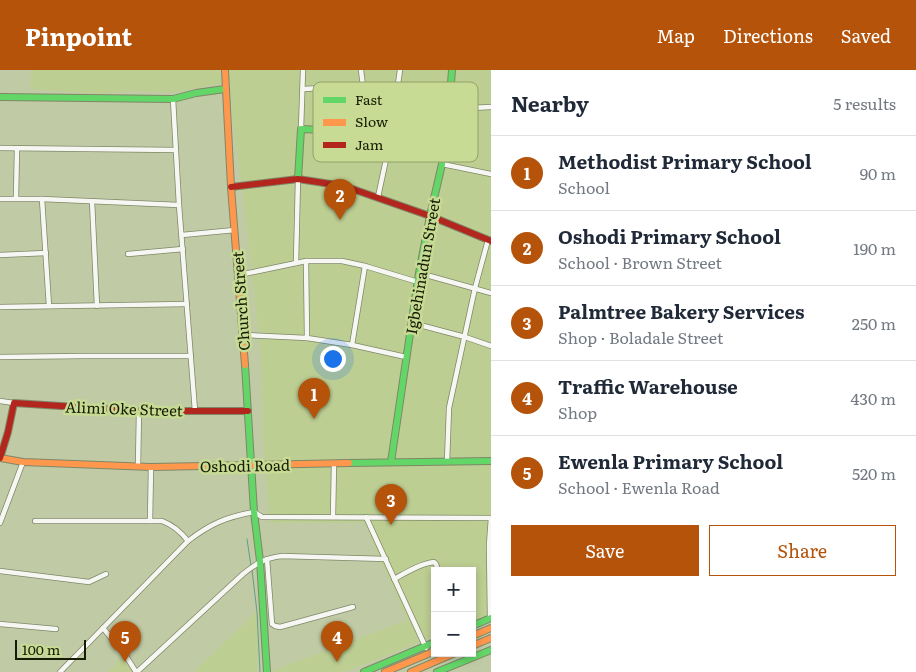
<!DOCTYPE html>
<html lang="en">
<head>
<meta charset="utf-8">
<style>
  :root { --surface:#fff; --page:#f6f6f7; --text:#1f2937; --muted:#747a83; --line:#e0e1e3; --accent:#b45309 }
  body { margin:0; font-family:Literata,serif; background:var(--page); color:var(--text) }
  .controls { position:absolute; right:15px; bottom:15px; display:grid; overflow:hidden; border-radius:0px; box-shadow:0 2px 8px #0003 }
  .controls button { width:45px; height:45px; display:grid; place-items:center; padding:0; border:0; border-bottom:1px solid var(--line); background:var(--surface); color:var(--text); font:25px sans-serif }
  .scale { position:absolute; left:15px; bottom:12px; width:71px; box-sizing:border-box; padding-left:5px; border:2px solid #161c02; border-top:0; font-size:14px; line-height:18px; white-space:nowrap; color:#161c02; -webkit-text-stroke:4px #c7db95; paint-order:stroke }
  .you { position:absolute; left:332px; top:288px; width:18px; height:18px; margin:-12px; border:4px solid #fff; border-radius:50%; background:#1a73e8; box-shadow:0 0 0 8px #1a73e833 }
  .badge { display:grid; place-items:center; width:32px; height:32px; border-radius:50%; background:var(--accent); color:#fff; font-size:16px; font-weight:700 }
  .pin { position:absolute; translate:-50% -41px; filter:drop-shadow(0 1px 2px #0008) }
  .pin::after { content:''; position:absolute; top:26px; width:18px; height:15px; background:inherit; clip-path:polygon(0 0,100% 0,50% 100%) }
  .list { margin:0; padding:0; list-style:none }
  h2 { display:flex; justify-content:space-between; align-items:center; height:65px; margin:0; padding:0 20px; font-size:21px }
  h2 small { font-size:16px; font-weight:400; color:var(--muted) }
  .list li { display:grid; grid-template-columns:32px 1fr auto; gap:15px; align-items:center; box-sizing:border-box; height:75px; padding:0 20px; border-top:1px solid var(--line) }
  .list b { display:block; font-size:19px; white-space:nowrap }
  .list p { margin:0; font-size:16px; white-space:nowrap; color:var(--muted) }
  .list em { font-size:16px; font-style:normal; color:var(--muted) }
  .actions { display:flex; gap:10px; padding:15px 20px }
  .actions a { flex:1; padding:11px 0; border:1px solid var(--accent); border-radius:0px; text-align:center; font-size:18px; color:var(--accent) }
  .actions .main { background:var(--accent); color:#fff }
  .map { position:relative; flex:none; width:491px; height:602px; overflow:hidden }
  header { display:flex; align-items:center; gap:30px; box-sizing:border-box; height:70px; padding:0 25px; background:var(--accent); color:#fff }
  header strong { font-size:24px }
  nav { display:flex; gap:28px; margin-inline-start:auto; font-size:18px }
  main { display:flex }
  aside { flex:1; background:var(--surface) }
  .map>svg:first-child { display:block }
  .built { fill:#bdce92 }
  .lines { fill:none; stroke-linecap:round; stroke-linejoin:round }
  .stream { stroke:#609e8a; stroke-width:1 }
  .street-casing { stroke:#7f8768; stroke-width:6 }
  .fast-casing { stroke:#7f8768; stroke-width:8 }
  .slow-casing { stroke:#7f8768; stroke-width:8 }
  .jam-casing { stroke:#7f8768; stroke-width:8 }
  .street { stroke:#f6f7f2; stroke-width:4.5 }
  .fast { stroke:#63d668; stroke-width:6 }
  .slow { stroke:#ff974d; stroke-width:6 }
  .jam { stroke:#b3261e; stroke-width:6 }
  .labels { text-anchor:middle; dominant-baseline:central; stroke-width:5; stroke-linejoin:round; paint-order:stroke }
  .street-label { font-size:15px; fill:#161c02; stroke:#c7db95 }
  .key { fill:#c7db95; stroke:#92a269; stroke-width:1 }
  .key-label { font-size:14px; fill:#161c02 }
</style>
</head>
<body>
<header>
<strong>Pinpoint</strong>
<nav><a>Map</a><a>Directions</a><a>Saved</a></nav>
</header>
<main>
<div class="map">
<svg width="491" height="602" viewBox="0 0 491 602">
  <rect width="100%" height="100%" fill="#c0cba5"/>
  <g class="built">
    <polygon points="31,0 219,0 222,13 176,22 127,21 101,24 30,19"/>
    <polygon points="229,0 491,0 491,545 472,554 472,501 435,501 435,566 344,602 274,602 274,600 407,550 364,453 270,453 263,367 261,286 245,140 228,15"/>
    <polygon points="261,537 257,551 258,564 257,602 194,602"/>
    <polygon points="126,584 138,602 108,602"/>
  </g>
  <g class="lines">
    <g class="stream">
      <polyline points="247,469 251,496"/>
      <polyline points="252,500 257,542 260,602"/>
    </g>
    <g class="street-casing">
      <g id="street">
        <polyline points="361,0 363,16"/>
        <polyline points="303,19 363,16 397,15"/>
        <polyline points="173,29 179,135 195,341"/>
        <polyline points="449,39 491,37"/>
        <polyline points="393,49 400,0"/>
        <polyline points="301,59 303,0"/>
        <polyline points="0,78 176,80"/>
        <polyline points="442,94 491,104"/>
        <polyline points="378,127 387,85 390,63"/>
        <polyline points="16,128 17,78"/>
        <polyline points="0,129 42,129 179,135"/>
        <polyline points="42,129 49,236"/>
        <polyline points="92,131 97,236"/>
        <polyline points="182,165 235,160"/>
        <polyline points="128,184 183,179"/>
        <polyline points="0,185 46,183"/>
        <polyline points="306,191 307,268"/>
        <polyline points="296,193 298,109"/>
        <polyline points="419,203 491,223"/>
        <polyline points="239,205 306,191 342,191 365,196 418,212"/>
        <polyline points="0,237 187,234"/>
        <polyline points="412,253 465,267 491,276"/>
        <polyline points="243,265 307,268 352,275 406,287"/>
        <polyline points="352,275 365,196"/>
        <polyline points="0,287 85,286 191,286"/>
        <polyline points="0,331 14,333"/>
        <polyline points="447,392 449,338 475,218 488,170"/>
        <polyline points="138,396 139,341"/>
        <polyline points="333,447 334,393"/>
        <polyline points="366,447 426,578"/>
        <path d="M 35,451 L 162,451 C 173,455 181,462 188,471"/>
        <polyline points="150,451 151,397"/>
        <polyline points="0,453 23,392"/>
        <polyline points="267,489 272,554 275,556 280,557 353,537"/>
        <polyline points="0,501 89,512 106,504"/>
        <path d="M 394,509 C 407,502 420,494 434,492 L 436,494 L 438,501"/>
        <polyline points="490,548 489,475 491,448"/>
        <polyline points="0,554 56,559"/>
        <polyline points="103,558 126,586 136,602"/>
        <path d="M 60,602 L 188,471 C 210,454 226,447 254,442 L 262,447 L 491,448"/>
        <path d="M 137,602 L 243,504 C 257,493 265,488 282,486 L 386,489"/>
      </g>
    </g>
    <g class="fast-casing">
      <g id="fast">
        <polyline points="0,27 173,29 196,23 225,19"/>
        <polyline points="298,109 301,59 390,63 393,49 447,49"/>
        <polyline points="245,295 254,442 260,491 267,602"/>
        <polyline points="391,392 419,203 430,146 442,94 449,39 452,0"/>
        <polyline points="349,393 491,391"/>
        <polyline points="472,556 491,548"/>
        <polyline points="364,602 435,572"/>
        <polyline points="437,602 491,580"/>
      </g>
    </g>
    <g class="slow-casing">
      <g id="slow">
        <polyline points="225,0 231,117 245,295"/>
        <polyline points="0,388 23,392 151,397 349,393"/>
        <polyline points="472,566 491,558"/>
        <polyline points="472,576 491,568"/>
        <polyline points="385,602 435,581"/>
        <polyline points="411,602 455,583"/>
      </g>
    </g>
    <g class="jam-casing">
      <g id="jam">
        <polyline points="231,117 298,109 344,116 430,146 491,171"/>
        <polyline points="0,388 8,362 14,333 139,341 248,341"/>
      </g>
    </g>
    <use href="#street" class="street"/>
    <use href="#fast" class="fast"/>
    <use href="#slow" class="slow"/>
    <use href="#jam" class="jam"/>
  </g>
  <g class="labels">
    <g class="street-label">
      <text transform="translate(422 196) rotate(-80)">Igbehinadun Street</text>
      <text transform="translate(240 231) rotate(-94)">Church Street</text>
      <text transform="translate(124 338) rotate(2)">Alimi Oke Street</text>
      <text transform="translate(245 395) rotate(-1)">Oshodi Road</text>
    </g>
  </g>
  <rect x="313" y="12" width="165" height="80" rx="8" class="key"/>
  <rect x="323" y="27" width="23" height="6" fill="#63d668"/>
  <rect x="323" y="49" width="23" height="7" fill="#ff974d"/>
  <rect x="323" y="72" width="23" height="6" fill="#b3261e"/>
  <g class="key-label">
    <text x="355" y="35">Fast</text>
    <text x="355" y="57">Slow</text>
    <text x="355" y="80">Jam</text>
  </g>
</svg>
<div class="controls">
<button>+</button>
<button>−</button>
</div>
<div class="scale">100 m</div>
<div class="you"></div>
<div class="pin badge" style="left:314px;top:349px">1</div>
<div class="pin badge" style="left:340px;top:150px">2</div>
<div class="pin badge" style="left:391px;top:455px">3</div>
<div class="pin badge" style="left:337px;top:592px">4</div>
<div class="pin badge" style="left:125px;top:592px">5</div>
</div>
<aside>
<h2>Nearby<small>5 results</small></h2>
<ul class="list">
<li><span class="badge">1</span><div><b>Methodist Primary School</b><p>School</p></div><em>90 m</em></li>
<li><span class="badge">2</span><div><b>Oshodi Primary School</b><p>School · Brown Street</p></div><em>190 m</em></li>
<li><span class="badge">3</span><div><b>Palmtree Bakery Services</b><p>Shop · Boladale Street</p></div><em>250 m</em></li>
<li><span class="badge">4</span><div><b>Traffic Warehouse</b><p>Shop</p></div><em>430 m</em></li>
<li><span class="badge">5</span><div><b>Ewenla Primary School</b><p>School · Ewenla Road</p></div><em>520 m</em></li>
</ul>
<div class="actions"><a class="main">Save</a><a>Share</a></div>
</aside>
</main>
</body>
</html>
